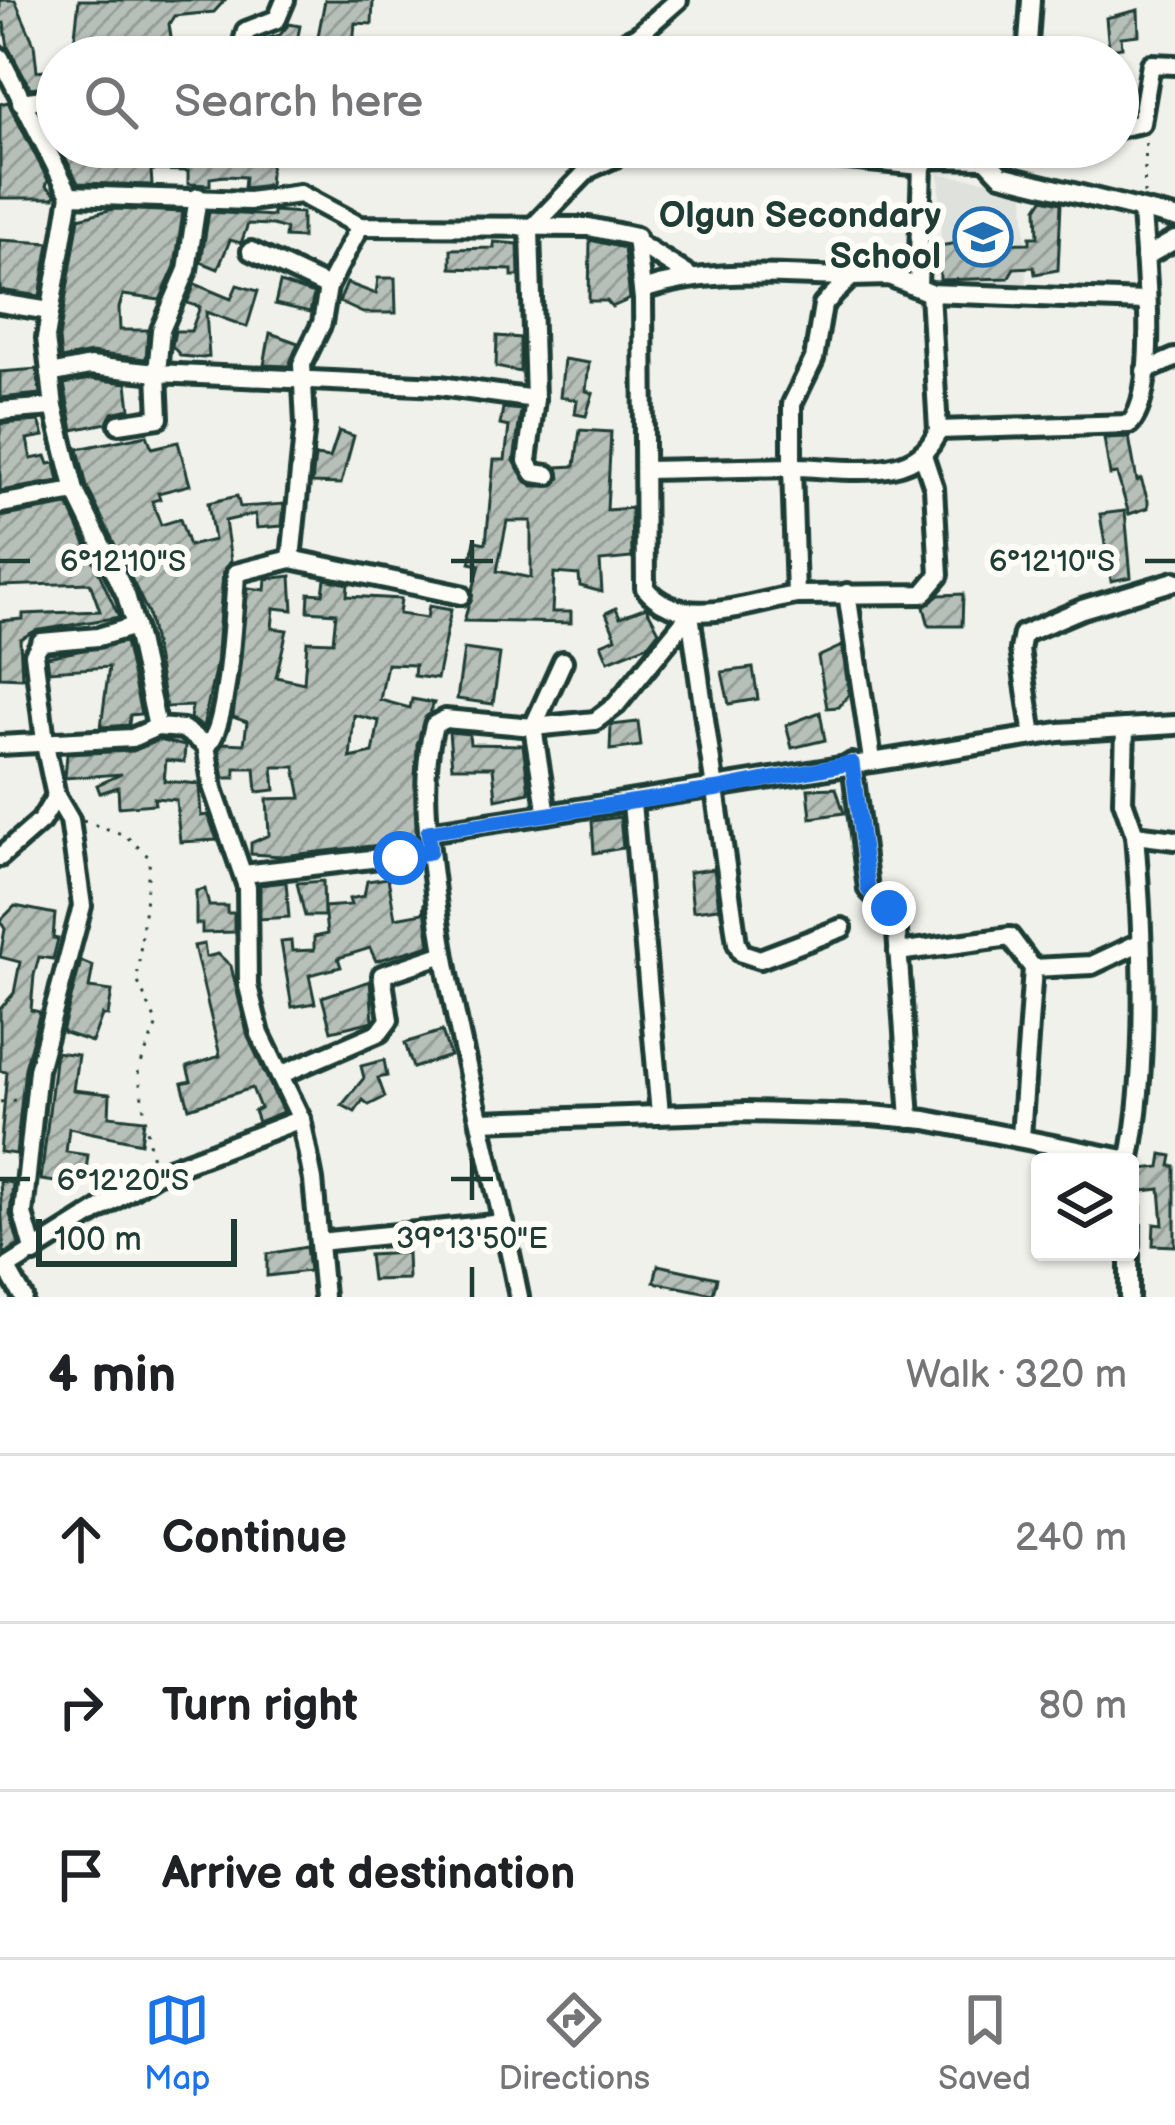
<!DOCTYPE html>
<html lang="en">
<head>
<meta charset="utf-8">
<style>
  :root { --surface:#fff; --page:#f2f2f2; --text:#202124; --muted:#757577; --line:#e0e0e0; --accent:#1a73e8 }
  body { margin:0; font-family:"Balsamiq Sans",sans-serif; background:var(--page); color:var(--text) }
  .controls { position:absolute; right:36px; bottom:36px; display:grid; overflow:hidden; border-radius:12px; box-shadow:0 3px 9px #0004 }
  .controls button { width:108px; height:108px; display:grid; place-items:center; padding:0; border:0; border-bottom:3px solid var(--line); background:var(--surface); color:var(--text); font:60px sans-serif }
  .scale { position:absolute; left:36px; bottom:30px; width:201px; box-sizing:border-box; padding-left:12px; border:6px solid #1f3d34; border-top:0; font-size:33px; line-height:42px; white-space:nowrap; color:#1f3d34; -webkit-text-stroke:9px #fdfcf7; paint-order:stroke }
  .stop { position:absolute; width:36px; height:36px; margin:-27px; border:9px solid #1a73e8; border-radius:50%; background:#fff }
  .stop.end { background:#1a73e8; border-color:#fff; box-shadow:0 3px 12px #0008 }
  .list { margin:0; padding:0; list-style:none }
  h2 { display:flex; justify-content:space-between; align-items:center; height:156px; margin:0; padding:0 48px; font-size:51px }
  h2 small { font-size:39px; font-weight:400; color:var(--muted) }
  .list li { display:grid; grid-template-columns:78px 1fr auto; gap:36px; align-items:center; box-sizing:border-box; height:168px; padding:0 48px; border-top:3px solid var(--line) }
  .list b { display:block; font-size:45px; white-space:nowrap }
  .list em { font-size:39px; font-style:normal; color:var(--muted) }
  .icon { flex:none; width:66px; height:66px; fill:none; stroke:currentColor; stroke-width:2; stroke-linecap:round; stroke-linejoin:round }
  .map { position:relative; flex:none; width:1175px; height:1297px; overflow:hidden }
  .search { position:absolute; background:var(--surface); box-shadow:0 3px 9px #0004; left:36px; right:36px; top:36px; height:132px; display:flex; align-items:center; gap:30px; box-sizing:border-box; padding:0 42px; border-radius:66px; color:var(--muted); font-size:45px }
  .sheet { height:660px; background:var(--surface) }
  nav { display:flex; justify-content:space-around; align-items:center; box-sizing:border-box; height:168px; border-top:3px solid var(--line); background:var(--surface); font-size:33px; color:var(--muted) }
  nav a { display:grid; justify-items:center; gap:6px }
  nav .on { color:var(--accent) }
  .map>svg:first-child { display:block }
  .built { fill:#dfe2dc }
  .building { fill:url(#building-hatch); stroke:#1f3d34; stroke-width:3; fill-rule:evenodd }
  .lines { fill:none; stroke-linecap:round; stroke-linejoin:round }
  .minor-casing { stroke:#1f3d34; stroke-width:26 }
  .path { stroke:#1f3d34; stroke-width:3; stroke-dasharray:3 9; stroke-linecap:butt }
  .minor { stroke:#fdfcf7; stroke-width:16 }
  .route { stroke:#1a73e8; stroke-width:15 }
  .ticks { fill:none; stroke:#1f3d34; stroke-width:4.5 }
  .labels { text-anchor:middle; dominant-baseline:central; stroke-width:12; stroke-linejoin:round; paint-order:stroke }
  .poi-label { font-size:36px; font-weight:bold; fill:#1f3d34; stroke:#fdfcf7; text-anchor:end }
  .ticks-label { font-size:30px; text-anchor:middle; fill:#1f3d34; stroke:#fdfcf7; stroke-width:12; stroke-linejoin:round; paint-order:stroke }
</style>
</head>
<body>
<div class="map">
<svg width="1175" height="1297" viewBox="0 0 1175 1297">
  <defs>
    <pattern id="building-hatch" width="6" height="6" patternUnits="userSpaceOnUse" patternTransform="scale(3)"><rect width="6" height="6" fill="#b6bfb8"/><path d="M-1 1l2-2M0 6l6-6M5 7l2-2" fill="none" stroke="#939c96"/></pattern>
  </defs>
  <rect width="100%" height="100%" fill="#f0f1eb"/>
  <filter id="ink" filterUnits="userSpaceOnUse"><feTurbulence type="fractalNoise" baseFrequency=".00833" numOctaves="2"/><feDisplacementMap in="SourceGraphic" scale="24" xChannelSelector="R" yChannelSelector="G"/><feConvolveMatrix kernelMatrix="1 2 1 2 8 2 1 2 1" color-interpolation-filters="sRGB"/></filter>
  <g filter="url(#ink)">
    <polygon class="built" points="939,174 1024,185 1027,294 942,289"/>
    <g class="building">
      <polygon points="0,0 15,0 34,44 37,71 52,69 54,85 30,88 8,47 4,23 0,24"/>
      <polygon points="79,0 225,0 214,12 174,16 169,24 174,57 92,57 92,45 74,44"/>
      <polygon points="325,0 373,0 372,24 355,23 352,57 314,57"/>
      <polygon points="1138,10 1139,35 1121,37 1122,47 1109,49 1106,18"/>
      <polygon points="289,24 300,26 294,55 275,52 275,57 259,57 257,41 280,35"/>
      <polygon points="8,102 48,180 46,186 55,193 54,198 0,198 0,104"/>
      <polygon points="60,147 123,147 123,153 272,150 269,185 244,188 245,177 225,176 210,178 210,185 188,184 188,171 151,170 152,185 78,183"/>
      <polygon points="1043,199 1061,203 1058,270 1035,274 1034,267 1014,268 1008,278 940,280 939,246 976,240 976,244 1030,243 1030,237 1038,237 1037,208"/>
      <polygon points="113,209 183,212 175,266 160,300 123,295 119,308 120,330 148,330 146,359 91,353 61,359 59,338 79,218"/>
      <polygon points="273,211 302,213 302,238 285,237 286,229 273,225 248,224 241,243 230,240 218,269 201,262 209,212 273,216"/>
      <polygon points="0,240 49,243 40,296 0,290"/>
      <polygon points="590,240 624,248 630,299 612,307 607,301 589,301"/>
      <polygon points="494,242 518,244 519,276 512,276 512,270 451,268 451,249 494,248"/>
      <polygon points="378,278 395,278 396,313 363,313 339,302 347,283 376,294"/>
      <polygon points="280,283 314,294 310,312 275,304"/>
      <polygon points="195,284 231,299 237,285 258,291 247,327 206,312 209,357 203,358 181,356 172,346 175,331 191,331 200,307 187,303"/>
      <polygon points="270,333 298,343 289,366 264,365"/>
      <polygon points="497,336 520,338 520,372 496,367"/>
      <polygon points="564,359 589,363 586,391 593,393 586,416 575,414 577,400 560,397"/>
      <polygon points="37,369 40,394 0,398 0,372"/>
      <polygon points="91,379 127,383 130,409 112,413 107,423 73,430 64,384"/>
      <path d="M 503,408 L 521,410 L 514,461 L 532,486 L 554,486 L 560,478 L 558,467 L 575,466 L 580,430 L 611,432 L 607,510 L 631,508 L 632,558 L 600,561 L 602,592 L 580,586 L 579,575 L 554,573 L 552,612 L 571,612 L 571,623 L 464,621 L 480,565 L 470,563 L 475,541 L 486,543 L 494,460 L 505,460 L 509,427 L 500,425 ZM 507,521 L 531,521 L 531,578 L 497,571 Z"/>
      <polygon points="39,421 44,436 27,439 31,459 46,456 49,464 55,463 59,481 0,491 0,424"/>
      <polygon points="339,431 354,436 341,484 312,483 315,456 330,458"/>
      <polygon points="147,435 152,448 178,442 190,485 158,493 160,499 152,501 161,525 180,519 189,546 214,540 208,503 237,496 240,507 284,504 282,526 257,528 255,514 225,521 231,561 223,572 216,665 203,727 190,718 192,706 166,707 148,613 87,487 78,449"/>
      <polygon points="1129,437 1137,481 1141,479 1148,501 1148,508 1129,514 1117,474 1110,475 1104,438"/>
      <polygon points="68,505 119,617 35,631 20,639 22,678 0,677 0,621 23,619 23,614 100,611 90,583 0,586 0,517"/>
      <polygon points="1125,511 1131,577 1111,581 1100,514"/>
      <path d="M 291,576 L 293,610 L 274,608 L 272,628 L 287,630 L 276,677 L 304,683 L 307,641 L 333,642 L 336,613 L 308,611 L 309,593 L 323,594 L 325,579 L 348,584 L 347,596 L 401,599 L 399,614 L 427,618 L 429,606 L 451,610 L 437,679 L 414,676 L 415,665 L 387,664 L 380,700 L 410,708 L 412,699 L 434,703 L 417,744 L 416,841 L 282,856 L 251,854 L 251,843 L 269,835 L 267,799 L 301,798 L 295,767 L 273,767 L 275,790 L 257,792 L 255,768 L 235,768 L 235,778 L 224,778 L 219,749 L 224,743 L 244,744 L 247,722 L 233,717 L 248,588 L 265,590 L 266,579 ZM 354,715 L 379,721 L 373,753 L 350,758 Z"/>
      <polygon points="963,594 962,626 929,626 924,607 939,595"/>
      <polygon points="646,607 659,631 648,645 608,661 601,644 616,638 606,613 616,608 620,617"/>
      <polygon points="125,642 141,714 130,715 129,725 101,727 109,667 49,671 47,657"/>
      <polygon points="842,646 849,694 839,707 827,708 818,657"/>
      <polygon points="464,649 500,654 493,704 457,699"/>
      <polygon points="753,668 758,699 729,704 722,672"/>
      <polygon points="820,712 825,740 792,748 786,725"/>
      <polygon points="638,722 641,746 610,750 611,725"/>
      <polygon points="449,732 469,734 470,744 523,745 529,792 496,799 493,767 452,767"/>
      <polygon points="159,740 185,746 184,762 166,760 164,781 199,784 201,816 208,815 217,840 180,842 176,800 154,798 155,804 119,807 118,787 100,793 97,785 122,774 65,778 67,754 133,751"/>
      <polygon points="836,788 844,813 811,818 808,789"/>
      <polygon points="620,817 623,848 594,853 592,821"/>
      <polygon points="714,869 719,908 693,911 689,872"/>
      <polygon points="388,878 395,918 423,913 424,903 430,945 376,961 370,948 338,958 341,967 309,975 315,1003 292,1007 281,942 291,941 292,951 314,950 314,937 327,934 324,907 351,905 349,899 364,896 367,881"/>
      <polygon points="323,881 324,916 305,916 297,883"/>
      <polygon points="286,882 289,917 260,919 260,885"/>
      <polygon points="205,889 209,906 227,906 227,913 234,913 234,932 202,933 202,924 196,924 196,891"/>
      <polygon points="15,906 55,914 53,938 58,939 53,959 39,957 34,975 31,1010 40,1012 25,1068 16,1154 0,1152 7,1072 0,1071 0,1009 14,993 20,962 0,957 5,929 0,921"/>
      <polygon points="204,944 206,957 218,954 231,966 248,1037 283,1112 258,1122 254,1111 260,1108 252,1088 189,1108 182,1083 191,1081 187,1067 220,1056 194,946"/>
      <polygon points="81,961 93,966 89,988 112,991 108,1016 102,1015 92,1042 62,1032"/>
      <polygon points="370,981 373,1021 331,1031 322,997"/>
      <polygon points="442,1031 450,1056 413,1068 405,1043"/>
      <polygon points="56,1052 78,1055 73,1090 110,1094 109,1116 144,1120 141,1143 69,1128 66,1152 88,1155 85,1178 78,1177 77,1185 41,1180"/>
      <polygon points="384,1060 387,1076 378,1078 385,1097 369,1105 363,1100 355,1112 342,1105 364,1078 361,1066"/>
      <polygon points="1162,1154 1172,1156 1170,1166 1175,1166 1175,1246 1153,1245 1154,1224 1163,1225 1160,1189 1143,1191 1141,1169 1160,1167"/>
      <polygon points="0,1181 13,1183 10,1214 19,1245 4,1254"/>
      <polygon points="306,1247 309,1271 267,1276 267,1254"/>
      <polygon points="407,1253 408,1279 372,1280 369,1255"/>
      <polygon points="658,1265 717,1278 713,1294 654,1282"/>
    </g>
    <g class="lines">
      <g class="minor-casing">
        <g id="minor">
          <polyline points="0,57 70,195 46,338 54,407 75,491 126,595 135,626 98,637 41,642 34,654 46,749 56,796 70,820 82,906 38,1070 23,1214 34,1253"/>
          <polyline points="239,57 246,31 277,19 285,0"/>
          <polyline points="595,57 637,36 678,0"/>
          <polyline points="1027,57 1031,0"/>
          <polyline points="21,102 57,97"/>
          <polyline points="1118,128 1141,123 1151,64 1175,65"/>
          <polyline points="720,147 922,166"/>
          <polyline points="986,159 1001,175 1175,218"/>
          <path d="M 70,195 L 249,201 L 300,194 L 360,226 L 589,227 L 636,237 L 643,299 L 645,588 C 681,632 748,603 796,595 L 792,467 C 840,467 918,486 938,430 L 930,293"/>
          <polyline points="360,226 328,287 322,323 302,364 305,424 291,559 461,595"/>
          <polyline points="639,244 688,275"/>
          <polyline points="251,251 328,287"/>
          <polyline points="1145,257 1175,240"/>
          <polyline points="918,287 922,166 928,158 986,159 1005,147"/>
          <path d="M 642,290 C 712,267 779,276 851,277"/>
          <polyline points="0,303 50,311"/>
          <polyline points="1145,371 1175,358"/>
          <polyline points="50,374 90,366 157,373 161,330 187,270 198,197"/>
          <polyline points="0,411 54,407"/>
          <polyline points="119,424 159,418 157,373 440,386 535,399"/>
          <path d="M 938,430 L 1129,424 C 1160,396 1145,257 1142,213"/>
          <polyline points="647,470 792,467 792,404 814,359 823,305 851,277 889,276 930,293 1145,301"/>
          <polyline points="548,475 534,473 527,461 535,399 530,230 589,169 638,147"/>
          <polyline points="0,504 75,491"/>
          <polyline points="847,593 872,760"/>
          <polyline points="796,595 923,594 939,575 934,488 923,455"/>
          <polyline points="690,614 737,943 742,953 760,959 842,928"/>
          <polyline points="135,626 157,727"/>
          <polyline points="1125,728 1123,801 1135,835"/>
          <polyline points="1033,736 1020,650 1023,634 1082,609 1175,581"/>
          <polyline points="0,745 132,738 157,727 183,729 206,745 213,789 247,887 248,986 260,1034 301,1119 313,1180 324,1297"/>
          <path d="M 206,745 C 228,734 234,604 236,573 L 291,559"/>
          <polyline points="852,763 868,889 896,917 910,1119"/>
          <polyline points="632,803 660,1114"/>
          <polyline points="547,814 1059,732 1175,725"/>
          <polyline points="428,832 547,814 533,727 595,721 616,705 690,614"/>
          <polyline points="0,857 41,821 56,796"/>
          <polyline points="244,874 430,852"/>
          <polyline points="898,952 1010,937 1033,968"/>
          <polyline points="280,1075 380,1032 389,1020 382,975 444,954"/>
          <polyline points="481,1121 745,1112 871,1115 926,1120 1129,1160"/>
          <polyline points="1021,1137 1033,968 1092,965 1139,943"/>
          <path d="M 1129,1162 C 1149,1069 1143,932 1135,835 L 1175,840"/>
          <polyline points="1130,1208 1130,1245"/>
          <polyline points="319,1242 504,1223"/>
          <polyline points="7,1269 23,1297"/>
          <polyline points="0,1272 156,1174 301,1119"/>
          <path d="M 519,1297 C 493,1164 454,1034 436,900 C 429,844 419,780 434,725 L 445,719 L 533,727 L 563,661"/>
          <polyline points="1129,1297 1129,1252"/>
        </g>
      </g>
      <g class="path">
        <polyline points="1144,194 1146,138"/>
        <polyline points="83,821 125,835 150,858 137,980 157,1024 138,1071 152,1161"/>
        <polyline points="0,1102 22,1099"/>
      </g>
      <use href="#minor" class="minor"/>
    </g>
  </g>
  <g class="lines" filter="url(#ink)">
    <polyline class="route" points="400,858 430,852 428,832 719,789 852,763 868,889 874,900 889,908"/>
  </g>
  <path class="ticks" d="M 472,540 L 472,582M 0,561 L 30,561M 451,561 L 493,561M 1145,561 L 1175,561M 472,1158 L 472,1200M 0,1179 L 30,1179M 451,1179 L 493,1179M 472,1267 L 472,1297"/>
  <defs>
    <g id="school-ring" transform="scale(3)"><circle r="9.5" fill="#fdfcf7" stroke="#1f6fb2" stroke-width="1.5"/><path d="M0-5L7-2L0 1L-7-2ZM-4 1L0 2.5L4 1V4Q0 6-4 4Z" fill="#1f6fb2"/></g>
  </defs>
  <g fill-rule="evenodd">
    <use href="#school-ring" x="983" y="237"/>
  </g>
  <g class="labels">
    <g class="poi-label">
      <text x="941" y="216">Olgun Secondary<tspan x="941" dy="41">School</tspan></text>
    </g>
  </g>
  <g class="ticks-label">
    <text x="123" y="571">6°12'10"S</text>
    <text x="1052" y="571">6°12'10"S</text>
    <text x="123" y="1190">6°12'20"S</text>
    <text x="472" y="1248">39°13'50"E</text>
  </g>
</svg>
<div class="controls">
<button><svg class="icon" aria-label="layers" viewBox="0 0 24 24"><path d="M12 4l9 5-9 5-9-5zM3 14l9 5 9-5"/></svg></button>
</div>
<div class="scale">100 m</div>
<div class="stop" style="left:400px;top:858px"></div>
<div class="stop end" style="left:889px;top:908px"></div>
<div class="search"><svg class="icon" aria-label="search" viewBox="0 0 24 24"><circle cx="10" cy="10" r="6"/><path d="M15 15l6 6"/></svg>Search here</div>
</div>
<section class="sheet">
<h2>4 min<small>Walk · 320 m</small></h2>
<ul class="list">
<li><svg class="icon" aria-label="ahead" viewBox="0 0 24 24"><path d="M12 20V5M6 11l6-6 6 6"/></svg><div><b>Continue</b></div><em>240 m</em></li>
<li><svg class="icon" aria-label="right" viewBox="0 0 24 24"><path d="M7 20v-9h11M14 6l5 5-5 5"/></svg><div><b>Turn right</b></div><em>80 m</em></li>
<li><svg class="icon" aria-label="arrive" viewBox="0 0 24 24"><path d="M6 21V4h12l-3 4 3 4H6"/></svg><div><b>Arrive at destination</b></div></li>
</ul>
</section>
<nav>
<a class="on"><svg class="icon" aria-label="map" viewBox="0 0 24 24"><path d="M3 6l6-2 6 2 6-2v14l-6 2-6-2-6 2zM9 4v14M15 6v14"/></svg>Map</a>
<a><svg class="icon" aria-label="directions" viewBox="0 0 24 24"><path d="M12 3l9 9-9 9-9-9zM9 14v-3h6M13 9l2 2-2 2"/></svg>Directions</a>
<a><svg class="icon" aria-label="saved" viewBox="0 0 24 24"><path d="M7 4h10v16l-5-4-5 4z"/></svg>Saved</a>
</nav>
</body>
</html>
